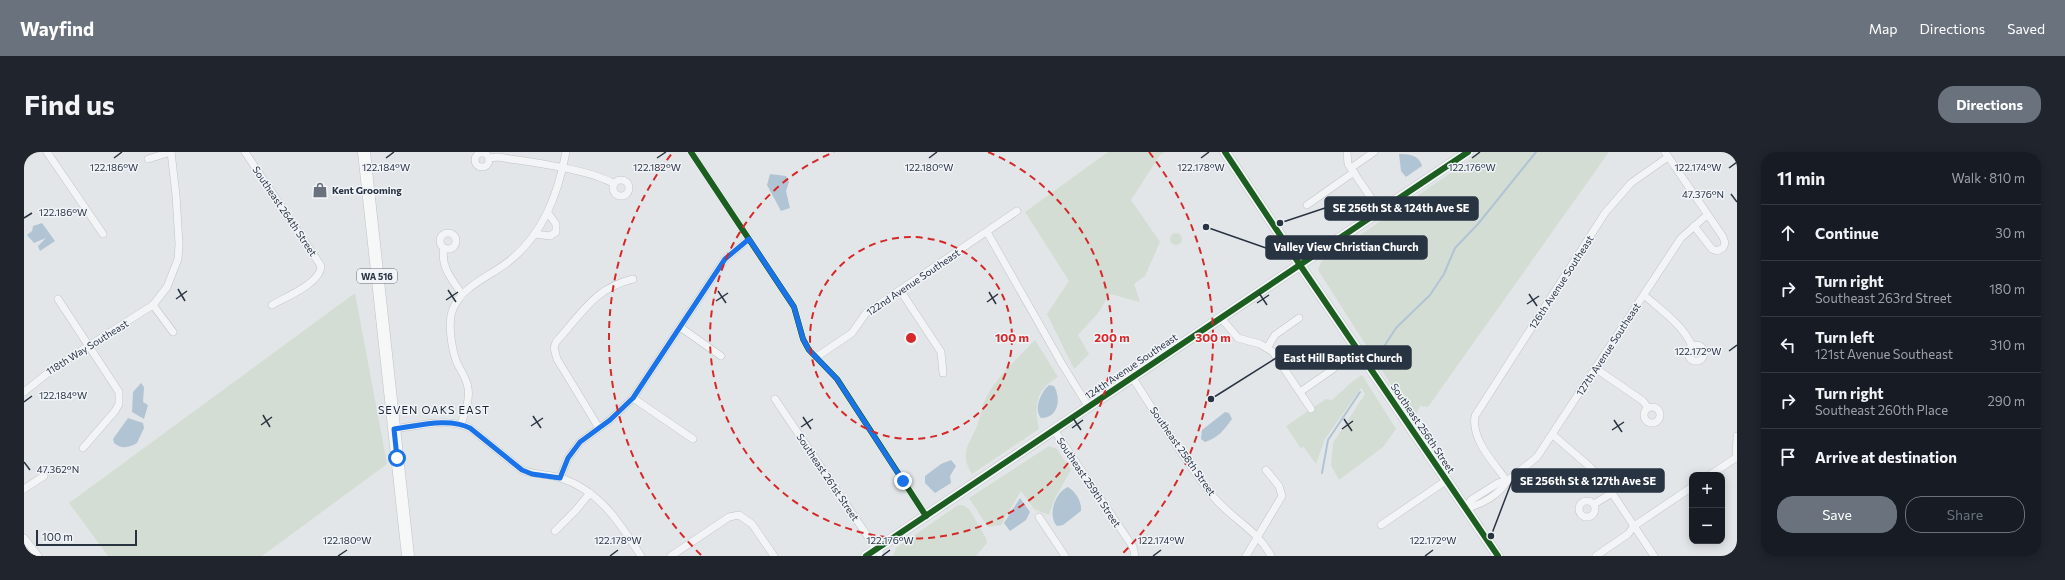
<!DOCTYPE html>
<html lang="en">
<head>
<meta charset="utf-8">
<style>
  :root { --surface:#171b24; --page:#20242c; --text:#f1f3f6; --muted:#9ea1a6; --line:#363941; --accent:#6a727d }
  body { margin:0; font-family:Commissioner,sans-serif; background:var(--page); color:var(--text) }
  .controls { position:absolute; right:12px; bottom:12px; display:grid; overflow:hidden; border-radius:8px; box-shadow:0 2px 10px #0003 }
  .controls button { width:36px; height:36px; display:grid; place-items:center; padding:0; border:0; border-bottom:1px solid var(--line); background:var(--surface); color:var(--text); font:20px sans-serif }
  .scale { position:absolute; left:12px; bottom:10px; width:101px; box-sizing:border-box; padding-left:4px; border:2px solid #293443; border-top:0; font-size:11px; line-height:14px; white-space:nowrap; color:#293443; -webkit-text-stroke:3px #f1f4f8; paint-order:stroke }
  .stop { position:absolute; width:12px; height:12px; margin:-9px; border:3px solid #1a73e8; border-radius:50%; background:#fff }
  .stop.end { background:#1a73e8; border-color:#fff; box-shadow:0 1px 4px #0008 }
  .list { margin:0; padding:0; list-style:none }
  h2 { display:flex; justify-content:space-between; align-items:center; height:52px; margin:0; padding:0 16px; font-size:17px }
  h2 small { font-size:13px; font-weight:400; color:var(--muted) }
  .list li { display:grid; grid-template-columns:26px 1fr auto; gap:12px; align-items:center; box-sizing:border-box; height:56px; padding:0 16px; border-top:1px solid var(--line) }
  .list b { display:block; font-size:15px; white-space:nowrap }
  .list p { margin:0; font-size:13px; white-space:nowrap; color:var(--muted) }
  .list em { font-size:13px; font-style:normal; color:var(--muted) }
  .actions { display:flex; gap:8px; padding:12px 16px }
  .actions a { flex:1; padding:9px 0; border:1px solid var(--accent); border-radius:16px; text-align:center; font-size:14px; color:var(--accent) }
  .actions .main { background:var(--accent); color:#fff }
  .icon { flex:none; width:22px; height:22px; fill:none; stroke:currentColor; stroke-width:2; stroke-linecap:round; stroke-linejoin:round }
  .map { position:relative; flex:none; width:1713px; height:404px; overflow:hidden; border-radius:16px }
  header { display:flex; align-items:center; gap:24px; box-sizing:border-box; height:56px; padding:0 20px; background:var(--accent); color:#fff }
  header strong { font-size:19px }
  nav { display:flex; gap:22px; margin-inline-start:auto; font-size:14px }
  .intro { display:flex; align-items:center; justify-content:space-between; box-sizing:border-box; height:96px; padding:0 24px }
  h1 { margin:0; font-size:28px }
  .button { padding:10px 18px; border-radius:16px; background:var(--accent); color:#fff; font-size:14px; font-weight:700 }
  main { display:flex; gap:24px; padding:0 24px }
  aside { flex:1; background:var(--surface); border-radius:16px; box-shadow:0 2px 10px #0003 }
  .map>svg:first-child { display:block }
  .green { fill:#d4ddd3 }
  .water { fill:#b1c4d4 }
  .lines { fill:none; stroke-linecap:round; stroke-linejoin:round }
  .stream { stroke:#b1c4d4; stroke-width:2 }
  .street-casing { stroke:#c1c4c6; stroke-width:8 }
  .secondary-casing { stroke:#c1c4c6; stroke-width:11 }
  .primary-casing { stroke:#bfc3c6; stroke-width:13 }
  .street { stroke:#f2f4f5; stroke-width:7 }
  .secondary { stroke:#f6f7f7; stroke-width:10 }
  .primary { stroke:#f6f7f7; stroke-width:12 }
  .cycleway-casing { stroke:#f1f4f8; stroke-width:8 }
  .cycleway { stroke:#1b5e20; stroke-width:6 }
  .route { stroke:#1a73e8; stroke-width:5 }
  .ticks { fill:none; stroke:#293443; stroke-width:1.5 }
  .ring { fill:none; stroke:#d62828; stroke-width:2; stroke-dasharray:7 5 }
  .labels { text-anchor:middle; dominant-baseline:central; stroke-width:3; stroke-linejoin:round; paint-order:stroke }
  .shield { fill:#f1f4f8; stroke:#656e79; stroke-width:1 }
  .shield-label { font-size:9px; font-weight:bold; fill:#293443 }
  .poi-label { font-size:10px; font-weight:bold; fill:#293443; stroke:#f1f4f8; text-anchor:start }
  .street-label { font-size:10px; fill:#293443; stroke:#f1f4f8 }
  .neighbourhood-label { font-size:11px; letter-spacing:1px; fill:#1b2534; stroke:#f1f4f8 }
  .ticks-label { font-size:10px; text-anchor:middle; fill:#293443; stroke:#f1f4f8; stroke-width:3; stroke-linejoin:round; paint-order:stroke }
  .centre { fill:#d62828; stroke:#f1f4f8; stroke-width:2 }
  .ring-label { font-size:12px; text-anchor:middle; font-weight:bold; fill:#d62828; stroke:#f1f4f8; stroke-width:3; stroke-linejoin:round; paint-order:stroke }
  .leader { fill:none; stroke:#293443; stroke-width:1.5 }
  .callout-dot { fill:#293443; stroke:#f1f4f8; stroke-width:1.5 }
  .callout { fill:#293443; stroke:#293443; stroke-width:1.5 }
  .callout-label { font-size:11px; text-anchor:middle; font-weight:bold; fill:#fff }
</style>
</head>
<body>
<header>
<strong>Wayfind</strong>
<nav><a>Map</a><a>Directions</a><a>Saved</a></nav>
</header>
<div class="intro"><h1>Find us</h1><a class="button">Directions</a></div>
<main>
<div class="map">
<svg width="1713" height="404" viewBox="0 0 1713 404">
  <rect width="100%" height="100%" fill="#e3e6e8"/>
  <g class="green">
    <polygon points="1084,0 1141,0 1136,3 1107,48 1136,90 1121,124 1110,132 1116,150 1086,142 1074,161 1054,183 1065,202 1050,217 1023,162 1045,129 1001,60"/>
    <polygon points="1457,0 1585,0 1404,255 1396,254 1392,263 1380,253 1294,118 1297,110"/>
    <circle cx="1152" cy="87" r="6"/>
    <polygon points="331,141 363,312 238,404 84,404 45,351"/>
    <path d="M 1011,188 L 1034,225 C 1011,238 1010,254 1015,277 L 948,322 C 935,301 945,293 953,274 C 956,266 957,258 960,250 C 969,228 995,205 1011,188 Z"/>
    <polygon points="1338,223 1372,277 1359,295 1315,328 1307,313 1309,291 1341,242 1337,236 1301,287 1292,312 1279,294 1277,297 1262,274 1302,247 1308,248 1329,229"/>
    <polygon points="1025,294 1033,297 1047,318 1031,346 1025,363 1010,357 997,339 977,373 964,375 945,346"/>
    <polygon points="934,353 939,353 945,357 962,386 963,391 952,404 869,404 872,396"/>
  </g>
  <g class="water">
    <path d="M 1375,2 C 1385,2 1395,3 1398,14 L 1382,25 L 1377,19 Z"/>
    <polygon points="746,22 762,24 765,30 762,39 766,56 757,59 743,33"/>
    <polygon points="18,71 31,89 16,99 14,94 22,86 10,91 3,83 8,79 9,74"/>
    <polygon points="117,231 120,235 119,250 124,253 120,267 108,260 109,240"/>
    <path d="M 1025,233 L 1030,234 C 1037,246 1035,266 1017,266 C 1009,257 1017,240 1025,233 Z"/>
    <path d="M 1201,260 L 1205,261 L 1208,267 C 1200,278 1194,286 1181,290 L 1177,287 L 1178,278 Z"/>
    <path d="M 104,266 L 119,271 L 120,276 L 113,291 C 105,296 97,297 90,291 L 89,287 Z"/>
    <polygon points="927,308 932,314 926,324 927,331 911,341 901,331 901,324 917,312"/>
    <path d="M 1044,335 C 1052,340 1058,350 1057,359 L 1039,373 L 1033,374 C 1023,364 1031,340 1044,335 Z"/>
    <polygon points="996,346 1006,360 1002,368 986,379 980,371"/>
  </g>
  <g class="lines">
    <g class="stream">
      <polyline points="1360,202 1361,193 1372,176 1406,143 1420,122 1431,96 1454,72 1512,0"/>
      <polyline points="1298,321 1304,288 1336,240"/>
    </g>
    <g class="street-casing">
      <g id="street">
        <polyline points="23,0 79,82"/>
        <path d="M 221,0 L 297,114 C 297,131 262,145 248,153"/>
        <polyline points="667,0 770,155 779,187 785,198 813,227 902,364"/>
        <polyline points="1323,0 1324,12 1356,59"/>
        <polyline points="1641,0 1699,85 1701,91 1699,96 1693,99 1688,97 1670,74"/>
        <circle cx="458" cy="8" r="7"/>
        <path d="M 465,6 L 474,5 C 503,10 567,17 590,32"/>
        <polyline points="124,7 147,0"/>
        <polyline points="1327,16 1350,0"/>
        <circle cx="597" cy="36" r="8"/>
        <polyline points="1283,53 1330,20"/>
        <polyline points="963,80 1038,212 1064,254"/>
        <circle cx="424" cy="89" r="8"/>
        <polyline points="511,82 526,84 532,80 532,72 524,61"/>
        <path d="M 420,96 C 416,114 428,128 438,142"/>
        <polyline points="876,138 917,200 919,221"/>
        <path d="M 1620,143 C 1637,158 1659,173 1668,194"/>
        <polyline points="34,147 95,240 95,252 91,259 59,296"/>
        <polyline points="129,153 149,180"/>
        <polyline points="1197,166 1214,186 1236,192 1249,200 1287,257"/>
        <polyline points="656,175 697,204"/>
        <circle cx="1672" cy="201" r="8"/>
        <polyline points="1243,196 1251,183 1275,166"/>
        <polyline points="791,206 828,181 842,161 993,59"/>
        <polyline points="1571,216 1619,249 1624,256"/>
        <path d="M 1108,225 C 1134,265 1159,306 1188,343 C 1206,366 1234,378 1247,404"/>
        <polyline points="0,240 30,216 129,153 143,135 154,107 155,92 152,43 147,0"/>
        <polyline points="1276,240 1309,217"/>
        <polyline points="609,246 669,287"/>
        <polyline points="751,247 857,404"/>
        <circle cx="1628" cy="263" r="8"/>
        <path d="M 437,272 C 441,260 446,248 444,236 C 443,227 437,219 433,211 C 428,198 423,171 429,157 C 438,134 465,125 484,110 C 519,83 534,42 542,0"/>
        <path d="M 575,276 L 533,207 L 530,196 L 532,190 C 557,163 570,136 609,127"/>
        <path d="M 370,277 C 394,274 424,265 446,276 L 498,318 C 511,323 524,322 537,326 C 576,339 596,371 617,404"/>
        <polyline points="1030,278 1109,395 1111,404"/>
        <polyline points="1529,283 1565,314 1580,329 1630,404"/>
        <polyline points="1712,306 1713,284"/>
        <polyline points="1686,323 1713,305"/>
        <polyline points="536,326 544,306 556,290 586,268 609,246 701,107 725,87"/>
        <path d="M 1483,329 C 1470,311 1447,288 1451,264 L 1581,61 L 1607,31 L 1644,5"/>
        <polyline points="0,337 20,324"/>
        <circle cx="1563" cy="357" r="8"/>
        <polyline points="1570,352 1588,341"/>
        <polyline points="1442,356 1447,348 1474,331 1483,329 1513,305 1657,86 1683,63"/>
        <path d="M 1442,356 C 1457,353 1475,343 1483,329"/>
        <polyline points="1015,365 1041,404"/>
        <polyline points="1357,373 1423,328"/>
        <polyline points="531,379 552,358 566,341"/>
        <polyline points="0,386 14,404"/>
        <polyline points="647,404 705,365 715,363 728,372 750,404"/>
        <polyline points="1222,404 1258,344 1255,334 1242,318"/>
        <polyline points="1572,404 1604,382 1610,374 1668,335"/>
      </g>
    </g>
    <g class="secondary-casing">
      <g id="secondary">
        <polyline points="1201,0 1276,113 1474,404"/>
        <polyline points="842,404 1444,0"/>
      </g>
    </g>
    <g class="primary-casing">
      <polyline id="primary" points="340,0 384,404"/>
    </g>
    <use href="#street" class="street"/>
    <use href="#secondary" class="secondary"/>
    <use href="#primary" class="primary"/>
    <g class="cycleway-casing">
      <g id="cycleway">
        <polyline points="667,0 770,155 779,187 785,198 813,227 902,364"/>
        <polyline points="1201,0 1276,113 1474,404"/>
        <polyline points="842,404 1444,0"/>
      </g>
    </g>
    <use href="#cycleway" class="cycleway"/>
  </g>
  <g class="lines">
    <path class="route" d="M 373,306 L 370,277 C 394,274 424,265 446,276 L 498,318 L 508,322 L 536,326 L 544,306 L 556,290 L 586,268 L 609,246 L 701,107 L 725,87 L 770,155 L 779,187 L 785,198 L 813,227 L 879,329"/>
  </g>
  <path class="ticks" d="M 90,6 L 98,0M 362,6 L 370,0M 633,6 L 642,0M 905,6 L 913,0M 1177,6 L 1185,0M 1448,6 L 1456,0M 1705,16 L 1713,10M 1707,42 L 1713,50M 0,66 L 8,61M 154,137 L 161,149M 424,138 L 432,150M 694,139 L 702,151M 965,140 L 972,152M 1235,141 L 1243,153M 1505,142 L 1513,154M 152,147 L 163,139M 422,148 L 434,140M 692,149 L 704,141M 963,150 L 974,142M 1233,151 L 1245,143M 1503,152 L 1515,144M 1705,199 L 1713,193M 0,250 L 8,244M 239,263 L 246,275M 509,264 L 517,276M 779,265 L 787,277M 1049,266 L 1057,278M 1320,267 L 1328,279M 1590,268 L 1598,280M 237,273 L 248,265M 507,274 L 519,266M 777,275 L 789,267M 1048,276 L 1059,268M 1318,277 L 1329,269M 1588,278 L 1600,270M 0,310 L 6,318M 314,404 L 323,398M 586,404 L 594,398M 858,404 L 866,398M 1129,404 L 1137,398M 1401,404 L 1409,398"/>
  <g class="ring">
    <circle cx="887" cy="186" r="101"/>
    <path d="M964 0A201 201 0 1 1 810 0"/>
    <path d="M677 403A302 302 0 0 1 649 0M1125 0A302 302 0 0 1 1097 403"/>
  </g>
  <defs>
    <g id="shop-bare" transform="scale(1.2)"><path d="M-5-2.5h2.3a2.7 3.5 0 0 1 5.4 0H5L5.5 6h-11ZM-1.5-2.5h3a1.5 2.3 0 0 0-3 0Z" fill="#6a727d" stroke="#f1f4f8" stroke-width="2.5" paint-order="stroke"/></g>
  </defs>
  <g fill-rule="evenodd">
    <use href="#shop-bare" x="296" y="38"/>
  </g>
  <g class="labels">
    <rect class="shield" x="333" y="117" width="40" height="14" rx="3"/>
    <g class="shield-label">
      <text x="353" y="124">WA 516</text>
    </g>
    <g class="poi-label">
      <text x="308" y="38">Kent Grooming</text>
    </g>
    <g class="street-label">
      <text transform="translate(261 59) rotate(56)">Southeast 264th Street</text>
      <text transform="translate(889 130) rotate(-34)">122nd Avenue Southeast</text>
      <text transform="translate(1537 130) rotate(-57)">126th Avenue Southeast</text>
      <text transform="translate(63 195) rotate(-32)">118th Way Southeast</text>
      <text transform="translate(1584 197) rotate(-57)">127th Avenue Southeast</text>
      <text transform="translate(1107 214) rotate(-34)">124th Avenue Southeast</text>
      <text transform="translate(1399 276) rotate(56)">Southeast 256th Street</text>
      <text transform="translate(1159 299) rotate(55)">Southeast 258th Street</text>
      <text transform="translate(804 325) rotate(56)">Southeast 261st Street</text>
      <text transform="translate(1065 330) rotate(56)">Southeast 259th Street</text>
    </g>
    <g class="neighbourhood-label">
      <text x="410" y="257">SEVEN OAKS EAST</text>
    </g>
  </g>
  <g class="ticks-label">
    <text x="1448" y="19">122.176°W</text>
    <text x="90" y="19">122.186°W</text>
    <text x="362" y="19">122.184°W</text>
    <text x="905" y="19">122.180°W</text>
    <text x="1177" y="19">122.178°W</text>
    <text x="633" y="19">122.182°W</text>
    <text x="1674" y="19">122.174°W</text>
    <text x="1679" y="46">47.376°N</text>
    <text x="39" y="64">122.186°W</text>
    <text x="1674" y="203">122.172°W</text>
    <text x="39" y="247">122.184°W</text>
    <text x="34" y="321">47.362°N</text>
    <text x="323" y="392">122.180°W</text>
    <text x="594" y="392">122.178°W</text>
    <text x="866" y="392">122.176°W</text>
    <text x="1137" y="392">122.174°W</text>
    <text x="1409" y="392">122.172°W</text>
  </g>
  <circle cx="887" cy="186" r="6" class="centre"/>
  <g class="ring-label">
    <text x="988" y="190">100 m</text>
    <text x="1088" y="190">200 m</text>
    <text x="1189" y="190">300 m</text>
  </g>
  <path class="leader" d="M1256 71L1301 56M1182 75L1242 96M1187 247L1252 206M1467 384L1488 329"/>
  <g class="callout-dot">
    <circle cx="1256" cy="71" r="4"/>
    <circle cx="1182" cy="75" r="4"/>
    <circle cx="1187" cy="247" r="4"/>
    <circle cx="1467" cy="384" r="4"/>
  </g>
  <g class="callout">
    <rect x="1301" y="45" width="153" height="23" rx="4"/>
    <rect x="1242" y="84" width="161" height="23" rx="4"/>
    <rect x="1252" y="194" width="135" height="23" rx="4"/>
    <rect x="1488" y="317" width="152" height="23" rx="4"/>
  </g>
  <g class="callout-label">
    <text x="1377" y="60">SE 256th St &amp; 124th Ave SE</text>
    <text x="1322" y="99">Valley View Christian Church</text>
    <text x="1319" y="210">East Hill Baptist Church</text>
    <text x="1564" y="333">SE 256th St &amp; 127th Ave SE</text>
  </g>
</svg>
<div class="controls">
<button>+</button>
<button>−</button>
</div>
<div class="scale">100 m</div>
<div class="stop" style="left:373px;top:306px"></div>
<div class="stop end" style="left:879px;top:329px"></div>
</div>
<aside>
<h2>11 min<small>Walk · 810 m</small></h2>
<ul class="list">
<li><svg class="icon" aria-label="ahead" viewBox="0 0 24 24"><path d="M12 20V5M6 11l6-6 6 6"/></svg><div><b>Continue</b></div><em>30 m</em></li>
<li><svg class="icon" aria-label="right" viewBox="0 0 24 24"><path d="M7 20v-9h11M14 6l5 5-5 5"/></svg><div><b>Turn right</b><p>Southeast 263rd Street</p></div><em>180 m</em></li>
<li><svg class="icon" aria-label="left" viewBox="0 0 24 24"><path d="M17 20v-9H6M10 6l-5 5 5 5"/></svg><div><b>Turn left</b><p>121st Avenue Southeast</p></div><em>310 m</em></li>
<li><svg class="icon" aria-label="right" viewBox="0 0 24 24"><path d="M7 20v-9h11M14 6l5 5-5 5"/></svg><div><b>Turn right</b><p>Southeast 260th Place</p></div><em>290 m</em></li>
<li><svg class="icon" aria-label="arrive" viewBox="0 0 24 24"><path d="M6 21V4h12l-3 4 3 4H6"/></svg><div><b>Arrive at destination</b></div></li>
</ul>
<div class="actions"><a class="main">Save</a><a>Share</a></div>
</aside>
</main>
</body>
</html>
